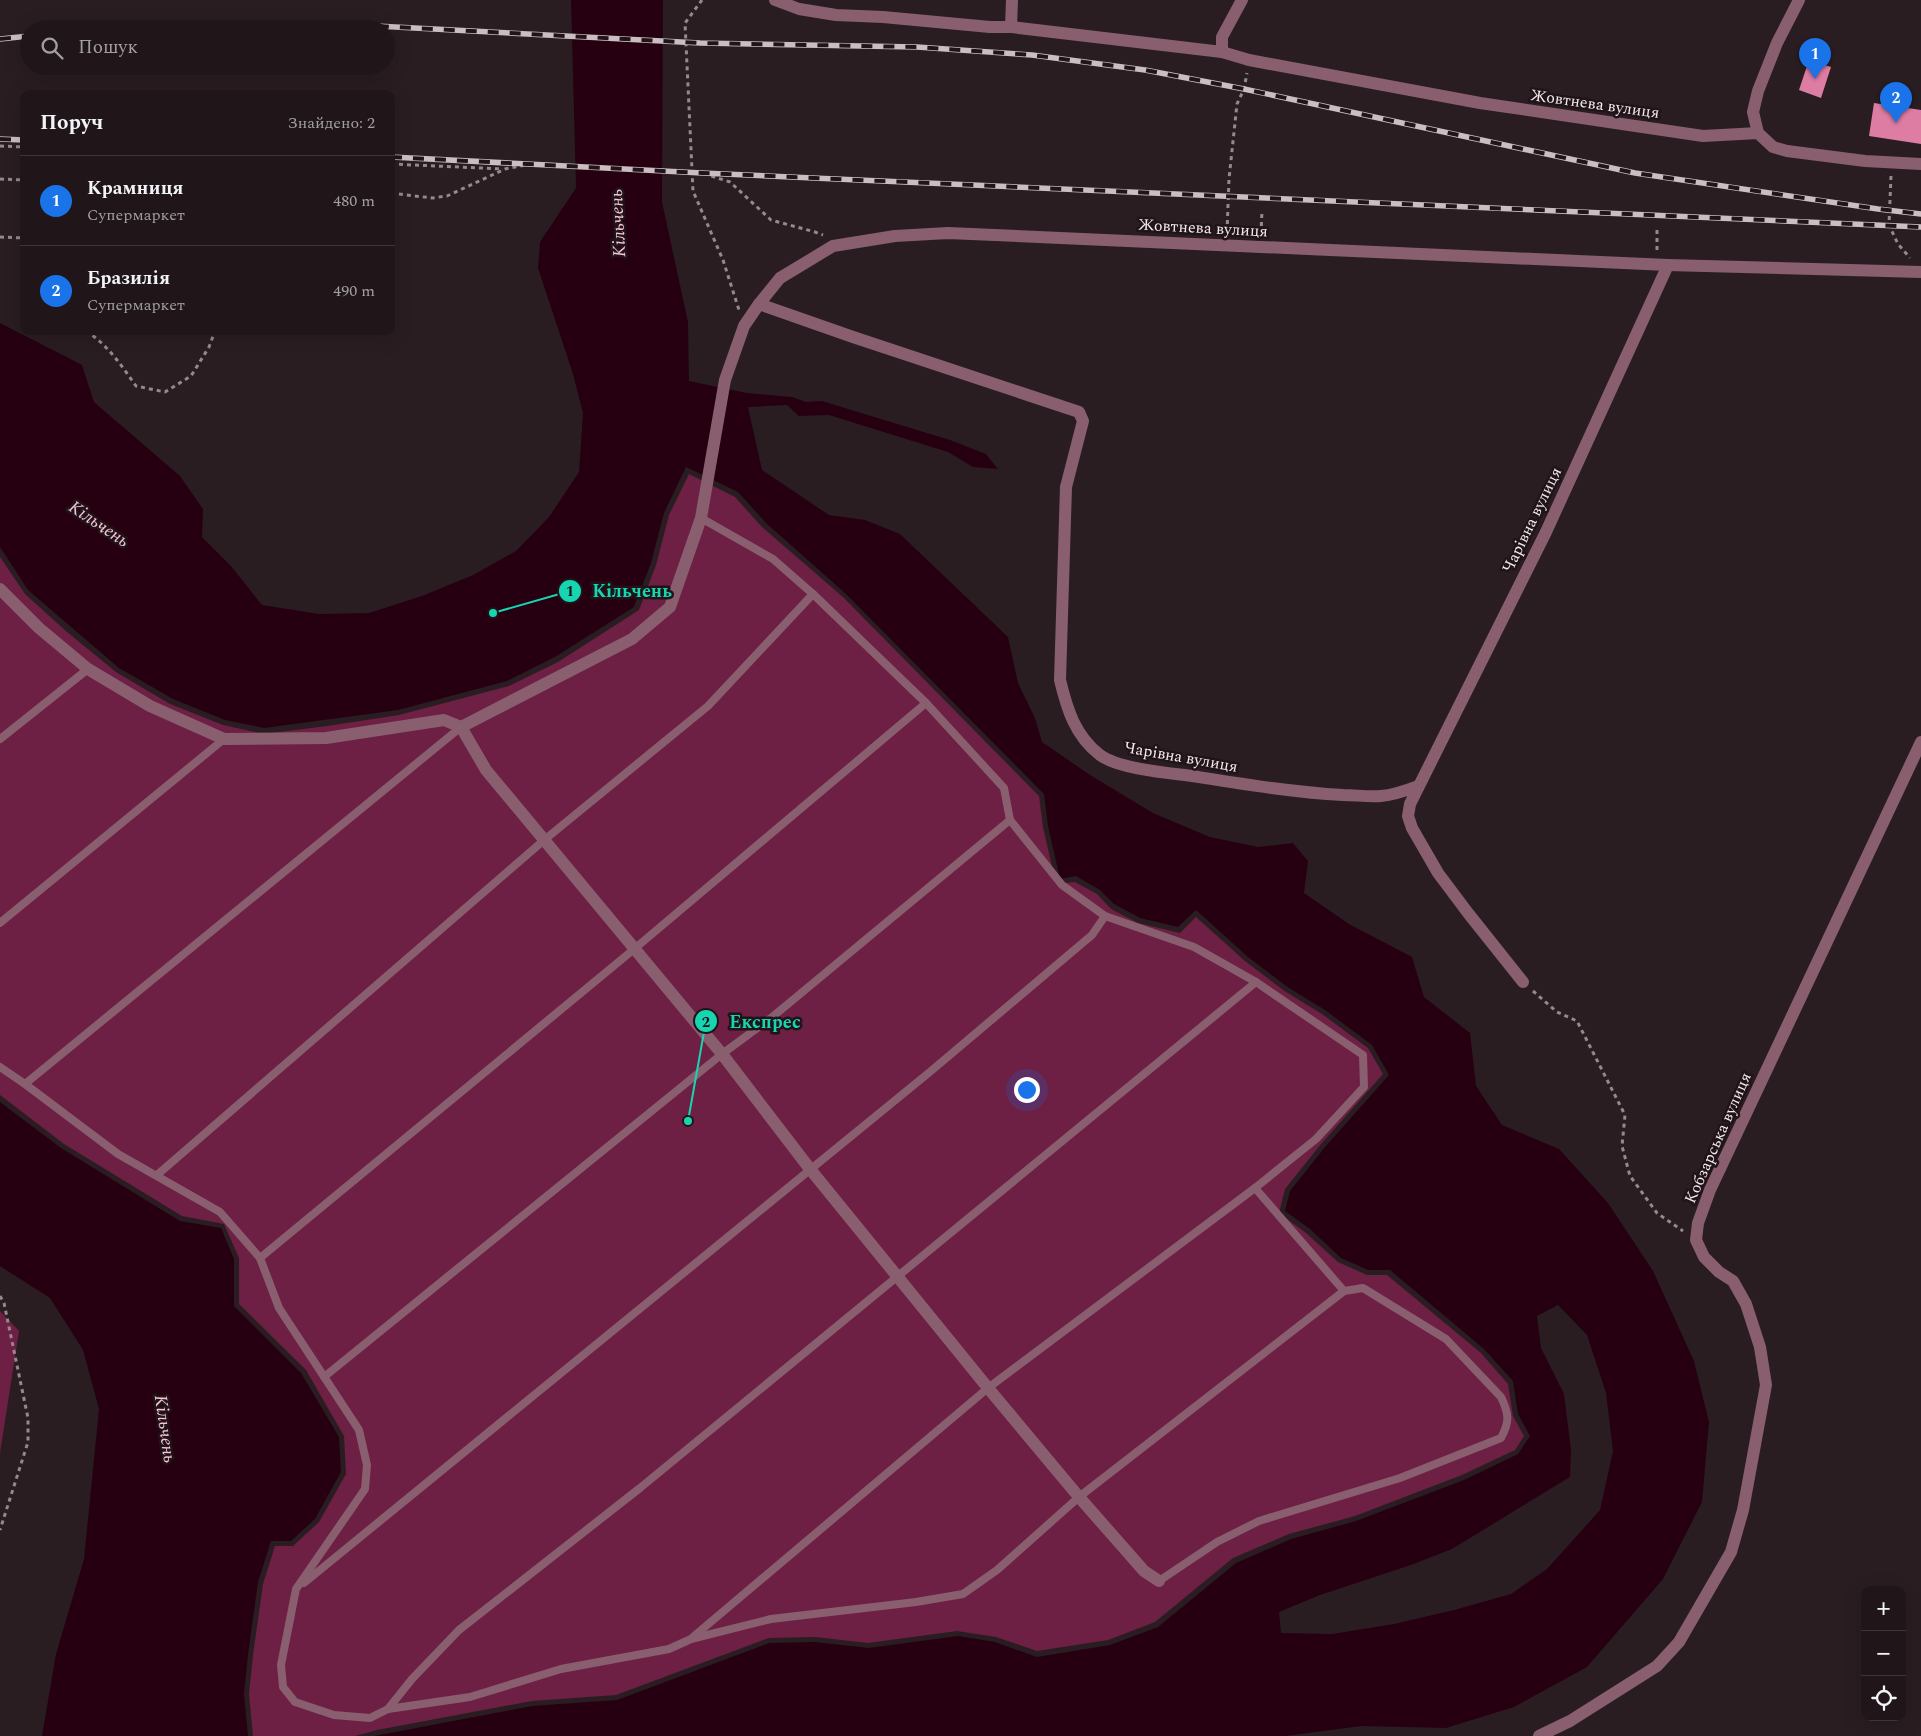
<!DOCTYPE html>
<html lang="uk">
<head>
<meta charset="utf-8">
<style>
  :root { --surface:#20161a; --page:#2d2327; --text:#f1f3f6; --muted:#a29fa2; --line:#3d3539; --accent:#1a73e8 }
  body { margin:0; font-family:Spectral,serif; background:var(--page); color:var(--text) }
  .controls { position:absolute; right:15px; bottom:15px; display:grid; overflow:hidden; border-radius:10px; box-shadow:0 5px 20px #0002 }
  .controls button { width:45px; height:45px; display:grid; place-items:center; padding:0; border:0; border-bottom:1px solid var(--line); background:var(--surface); color:var(--text); font:25px sans-serif }
  .you { position:absolute; left:1026px; top:1089px; width:18px; height:18px; margin:-12px; border:4px solid #fff; border-radius:50%; background:#1a73e8; box-shadow:0 0 0 8px #1a73e833 }
  .badge { display:grid; place-items:center; width:32px; height:32px; border-radius:50%; background:var(--accent); color:#fff; font-size:16px; font-weight:700 }
  .pin { position:absolute; translate:-50% -41px; filter:drop-shadow(0 1px 2px #0008) }
  .pin::after { content:''; position:absolute; top:26px; width:18px; height:15px; background:inherit; clip-path:polygon(0 0,100% 0,50% 100%) }
  .list { margin:0; padding:0; list-style:none }
  h2 { display:flex; justify-content:space-between; align-items:center; height:65px; margin:0; padding:0 20px; font-size:21px }
  h2 small { font-size:16px; font-weight:400; color:var(--muted) }
  .list li { display:grid; grid-template-columns:32px 1fr auto; gap:15px; align-items:center; box-sizing:border-box; height:90px; padding:0 20px; border-top:1px solid var(--line) }
  .list b { display:block; font-size:19px; white-space:nowrap }
  .list p { margin:0; font-size:16px; white-space:nowrap; color:var(--muted) }
  .list em { font-size:16px; font-style:normal; color:var(--muted) }
  .icon { flex:none; width:28px; height:28px; fill:none; stroke:currentColor; stroke-width:2; stroke-linecap:round; stroke-linejoin:round }
  .map { position:relative; flex:none; width:1921px; height:1736px; overflow:hidden }
  .search { position:absolute; background:var(--surface); box-shadow:0 5px 20px #0002; left:20px; top:20px; width:375px; height:55px; display:flex; align-items:center; gap:12px; box-sizing:border-box; padding:0 18px; border-radius:28px; color:var(--muted); font-size:19px }
  .panel { position:absolute; background:var(--surface); box-shadow:0 5px 20px #0002; left:20px; top:90px; width:375px; height:245px; border-radius:10px }
  .map>svg:first-child { display:block }
  .green { fill:#6d1f44 }
  .water { fill:#260011; fill-rule:evenodd }
  .building { fill:#de7da4 }
  .lines { fill:none; stroke-linecap:round; stroke-linejoin:round }
  .path { stroke:#94898d; stroke-width:3; stroke-dasharray:4 4; stroke-linecap:butt }
  .service { stroke:#895f6f; stroke-width:8 }
  .minor { stroke:#895f6f; stroke-width:12 }
  .tertiary { stroke:#895f6f; stroke-width:12 }
  .rail-casing { stroke:#c9bfc3; stroke-width:5.5 }
  .rail { stroke:#201419; stroke-width:4; stroke-dasharray:11; stroke-linecap:butt }
  .labels { text-anchor:middle; dominant-baseline:central; stroke-width:5; stroke-linejoin:round; paint-order:stroke }
  .street-label { font-size:16px; fill:#f4ebee; stroke:#201419 }
  .water-label { font-size:18px; font-style:italic; fill:#f8c4d7; stroke:#201419 }
  .leader { fill:none; stroke:#18d5b2; stroke-width:2 }
  .callout-dot { fill:#18d5b2; stroke:#201419; stroke-width:2 }
  .mark-label { font-size:15px; text-anchor:middle; font-weight:bold; fill:#111 }
  .callout-label { font-size:18px; text-anchor:middle; font-weight:bold; fill:#18d5b2; stroke:#201419; stroke-width:5; stroke-linejoin:round; paint-order:stroke }
</style>
</head>
<body>
<div class="map">
<svg width="1921" height="1736" viewBox="0 0 1921 1736">
  <rect width="100%" height="100%" fill="#2a1d22"/>
  <g class="green">
    <polygon points="689,474 735,497 762,527 843,597 1039,796 1043,827 1056,884 1075,882 1097,894 1111,909 1138,923 1180,933 1196,917 1245,961 1286,992 1322,1014 1368,1048 1383,1074 1321,1144 1285,1189 1279,1213 1306,1233 1338,1262 1367,1275 1387,1275 1481,1353 1508,1384 1513,1416 1524,1436 1515,1450 1462,1475 1355,1516 1289,1534 1233,1558 1155,1622 1108,1640 1037,1651 996,1637 957,1631 868,1643 815,1637 769,1638 616,1695 532,1701 377,1730 355,1736 253,1736 249,1694 253,1655 263,1584 275,1546 293,1546 319,1522 346,1474 344,1436 306,1370 239,1304 239,1258 224,1224 182,1216 64,1144 0,1095 0,557 25,594 67,632 116,672 170,704 223,725 264,734 327,726 399,715 509,686 558,662 639,610 656,565 669,515"/>
    <polygon points="0,1311 19,1331 0,1453"/>
  </g>
  <g class="water">
    <path d="M 571,0 L 663,0 L 662,202 L 688,322 L 689,381 L 747,393 L 792,397 L 806,402 L 822,401 L 950,440 L 986,454 L 998,469 L 973,467 L 948,452 L 829,415 L 799,416 L 787,405 L 748,407 L 762,470 L 829,515 L 865,520 L 900,534 L 1008,637 L 1018,683 L 1035,718 L 1042,742 L 1090,775 L 1153,813 L 1210,837 L 1258,847 L 1293,843 L 1308,861 L 1304,893 L 1349,924 L 1412,957 L 1424,997 L 1470,1033 L 1476,1086 L 1502,1125 L 1559,1149 L 1608,1203 L 1653,1271 L 1694,1361 L 1709,1422 L 1702,1502 L 1663,1579 L 1587,1667 L 1514,1707 L 1446,1728 L 1361,1726 L 1286,1736 L 374,1736 L 532,1706 L 617,1700 L 769,1643 L 815,1642 L 869,1648 L 958,1636 L 995,1642 L 1037,1657 L 1110,1645 L 1158,1627 L 1236,1563 L 1291,1539 L 1356,1521 L 1464,1480 L 1518,1454 L 1530,1436 L 1518,1414 L 1513,1381 L 1484,1349 L 1390,1270 L 1368,1270 L 1341,1258 L 1310,1229 L 1285,1211 L 1290,1191 L 1325,1147 L 1389,1075 L 1372,1045 L 1325,1010 L 1289,988 L 1248,957 L 1196,910 L 1178,927 L 1140,918 L 1114,904 L 1100,890 L 1076,876 L 1060,879 L 1048,826 L 1044,794 L 846,594 L 766,523 L 738,492 L 686,467 L 664,513 L 651,563 L 634,607 L 555,657 L 507,681 L 398,710 L 264,728 L 225,720 L 173,699 L 119,668 L 28,590 L 0,547 L 0,323 L 82,365 L 94,402 L 180,476 L 203,509 L 202,537 L 231,566 L 262,605 L 319,614 L 369,613 L 422,596 L 473,575 L 516,551 L 549,517 L 579,472 L 583,413 L 573,374 L 538,268 L 540,242 L 576,188 ZM 1558,1305 L 1587,1335 L 1606,1393 L 1613,1451 L 1600,1510 L 1547,1569 L 1511,1594 L 1454,1610 L 1394,1624 L 1332,1634 L 1281,1633 L 1279,1612 L 1320,1595 L 1411,1565 L 1452,1549 L 1570,1477 L 1571,1450 L 1564,1394 L 1541,1348 L 1537,1316 Z"/>
    <polygon points="0,1102 61,1148 180,1221 221,1228 234,1259 234,1306 301,1373 339,1437 341,1472 315,1519 291,1541 271,1541 258,1582 248,1655 244,1694 248,1736 42,1736 56,1654 84,1559 99,1409 83,1350 50,1298 0,1266"/>
  </g>
  <g class="building">
    <polygon points="1809,60 1831,67 1821,98 1799,90"/>
    <polygon points="1874,103 1921,110 1921,144 1869,136"/>
  </g>
  <g class="lines">
    <g class="path">
      <polyline points="702,0 685,23 693,191 723,260 739,310"/>
      <polyline points="0,146 24,147"/>
      <polyline points="391,164 503,169"/>
      <polyline points="1891,176 1889,225 1898,244 1910,258"/>
      <polyline points="0,179 24,180"/>
      <polyline points="391,193 432,198 447,196 505,169 530,164 702,173 730,182 771,220 815,232 823,235"/>
      <polyline points="1657,230 1657,251"/>
      <polyline points="1227,232 1229,179 1237,104 1244,89 1247,73"/>
      <polyline points="1261,234 1262,210"/>
      <polyline points="0,237 24,238"/>
      <path d="M 86,331 C 108,345 121,365 136,386 L 165,392 L 191,376 L 209,347 L 215,331"/>
      <polyline points="1533,991 1557,1012 1577,1021 1625,1115 1622,1146 1630,1176 1657,1213 1683,1231"/>
      <polyline points="0,1296 4,1303 28,1418 28,1442 0,1530"/>
    </g>
    <g class="service">
      <polyline points="0,739 88,669"/>
      <polyline points="0,923 224,739"/>
      <polyline points="0,1067 25,1084 118,1154 220,1212 260,1258 279,1308 359,1430 367,1465 365,1489 296,1589 281,1665 283,1687 295,1702 334,1715 370,1718 388,1709 470,1697 561,1669 669,1649 691,1639 771,1619 916,1602 963,1594 997,1570 1079,1497 1344,1291"/>
      <polyline points="25,1084 461,727"/>
      <polyline points="157,1175 543,841 708,706 813,594"/>
      <polyline points="260,1258 633,950 926,703"/>
      <polyline points="324,1377 722,1054 771,1018 1010,820"/>
      <path d="M 1159,1581 L 1217,1542 L 1259,1521 L 1400,1478 L 1501,1438 C 1510,1421 1509,1414 1501,1397 L 1446,1339 L 1363,1288 L 1344,1291 L 1255,1188"/>
      <polyline points="304,1583 931,1071 1092,935 1105,916"/>
      <polyline points="693,1637 988,1388 1255,1188 1316,1139 1364,1087 1363,1055 1256,982 1194,947 1105,916 1062,885 1010,820 1004,788 926,703 813,594 773,559 701,518"/>
      <polyline points="388,1709 412,1679 459,1630 640,1488 1256,982"/>
    </g>
    <g class="minor">
      <polyline points="775,0 799,9 836,15 883,17 990,27 1011,27 1222,52 1249,60 1480,103 1703,136 1758,133"/>
      <polyline points="1011,27 1012,0"/>
      <polyline points="1222,52 1222,37 1242,0"/>
      <path d="M 759,304 L 853,337 L 1079,412 L 1083,421 L 1066,487 L 1060,680 C 1067,709 1075,736 1100,755 C 1119,769 1168,773 1192,776 C 1243,784 1292,792 1343,795 C 1355,795 1369,797 1381,796 C 1394,795 1405,791 1418,786"/>
      <polyline points="0,589 39,628 88,669 150,706 224,739 326,738 444,720 461,727 486,770 722,1054 810,1169 988,1388 1079,1497 1144,1571 1159,1581"/>
      <polyline points="461,727 632,639 670,607 701,518 725,380 744,326 759,304 780,278 833,246 895,236 948,233 1668,265 1921,272"/>
      <polyline points="1523,982 1468,913 1438,873 1412,828 1408,816 1410,804 1546,532 1668,265"/>
      <polyline points="1539,1736 1570,1721 1657,1666 1679,1642 1731,1552 1743,1510 1766,1385 1760,1347 1746,1304 1733,1281 1719,1272 1704,1257 1696,1240 1698,1223 1710,1190 1921,742"/>
    </g>
    <polyline class="tertiary" points="1799,0 1777,43 1758,91 1753,112 1758,133 1773,147 1787,151 1865,161 1921,164"/>
    <g class="rail-casing">
      <g id="rail">
        <polyline points="136,29 180,26 357,25 700,43 917,47 1032,55 1145,70 1244,89 1635,173 1878,209 1921,214"/>
        <polyline points="0,39 29,36"/>
        <polyline points="0,139 24,140"/>
        <polyline points="391,157 702,173 1921,227"/>
      </g>
    </g>
    <use href="#rail" class="rail"/>
  </g>
  <g class="labels">
    <g class="street-label">
      <text transform="translate(1595 104) rotate(8)">Жовтнева вулиця</text>
      <text transform="translate(1203 228) rotate(3)">Жовтнева вулиця</text>
      <text transform="translate(1532 520) rotate(-64)">Чарівна вулиця</text>
      <text transform="translate(1181 757) rotate(10)">Чарівна вулиця</text>
      <text transform="translate(1718 1138) rotate(-66)">Кобзарська вулиця</text>
    </g>
    <g class="water-label">
      <text transform="translate(618 223) rotate(-93)">Кільчень</text>
      <text transform="translate(99 524) rotate(34)">Кільчень</text>
      <text transform="translate(165 1429) rotate(82)">Кільчень</text>
    </g>
  </g>
  <path class="leader" d="M493 613L570 591M688 1121L706 1021"/>
  <g class="callout-dot">
    <circle cx="493" cy="613" r="5"/>
    <circle cx="688" cy="1121" r="5"/>
    <circle cx="570" cy="591" r="12"/>
    <circle cx="706" cy="1021" r="12"/>
  </g>
  <g class="mark-label">
    <text x="570" y="596">1</text>
    <text x="706" y="1027">2</text>
  </g>
  <g class="callout-label">
    <text x="632" y="597">Кільчень</text>
    <text x="765" y="1028">Експрес</text>
  </g>
</svg>
<div class="controls">
<button>+</button>
<button>−</button>
<button><svg class="icon" aria-label="locate" viewBox="0 0 24 24"><circle cx="12" cy="12" r="6"/><path d="M12 2v4M12 18v4M2 12h4M18 12h4"/></svg></button>
</div>
<div class="you"></div>
<div class="pin badge" style="left:1815px;top:79px">1</div>
<div class="pin badge" style="left:1896px;top:123px">2</div>
<div class="search"><svg class="icon" aria-label="search" viewBox="0 0 24 24"><circle cx="10" cy="10" r="6"/><path d="M15 15l6 6"/></svg>Пошук</div>
<section class="panel">
<h2>Поруч<small>Знайдено: 2</small></h2>
<ul class="list">
<li><span class="badge">1</span><div><b>Крамниця</b><p>Супермаркет</p></div><em>480 m</em></li>
<li><span class="badge">2</span><div><b>Бразилія</b><p>Супермаркет</p></div><em>490 m</em></li>
</ul>
</section>
</div>
</body>
</html>
